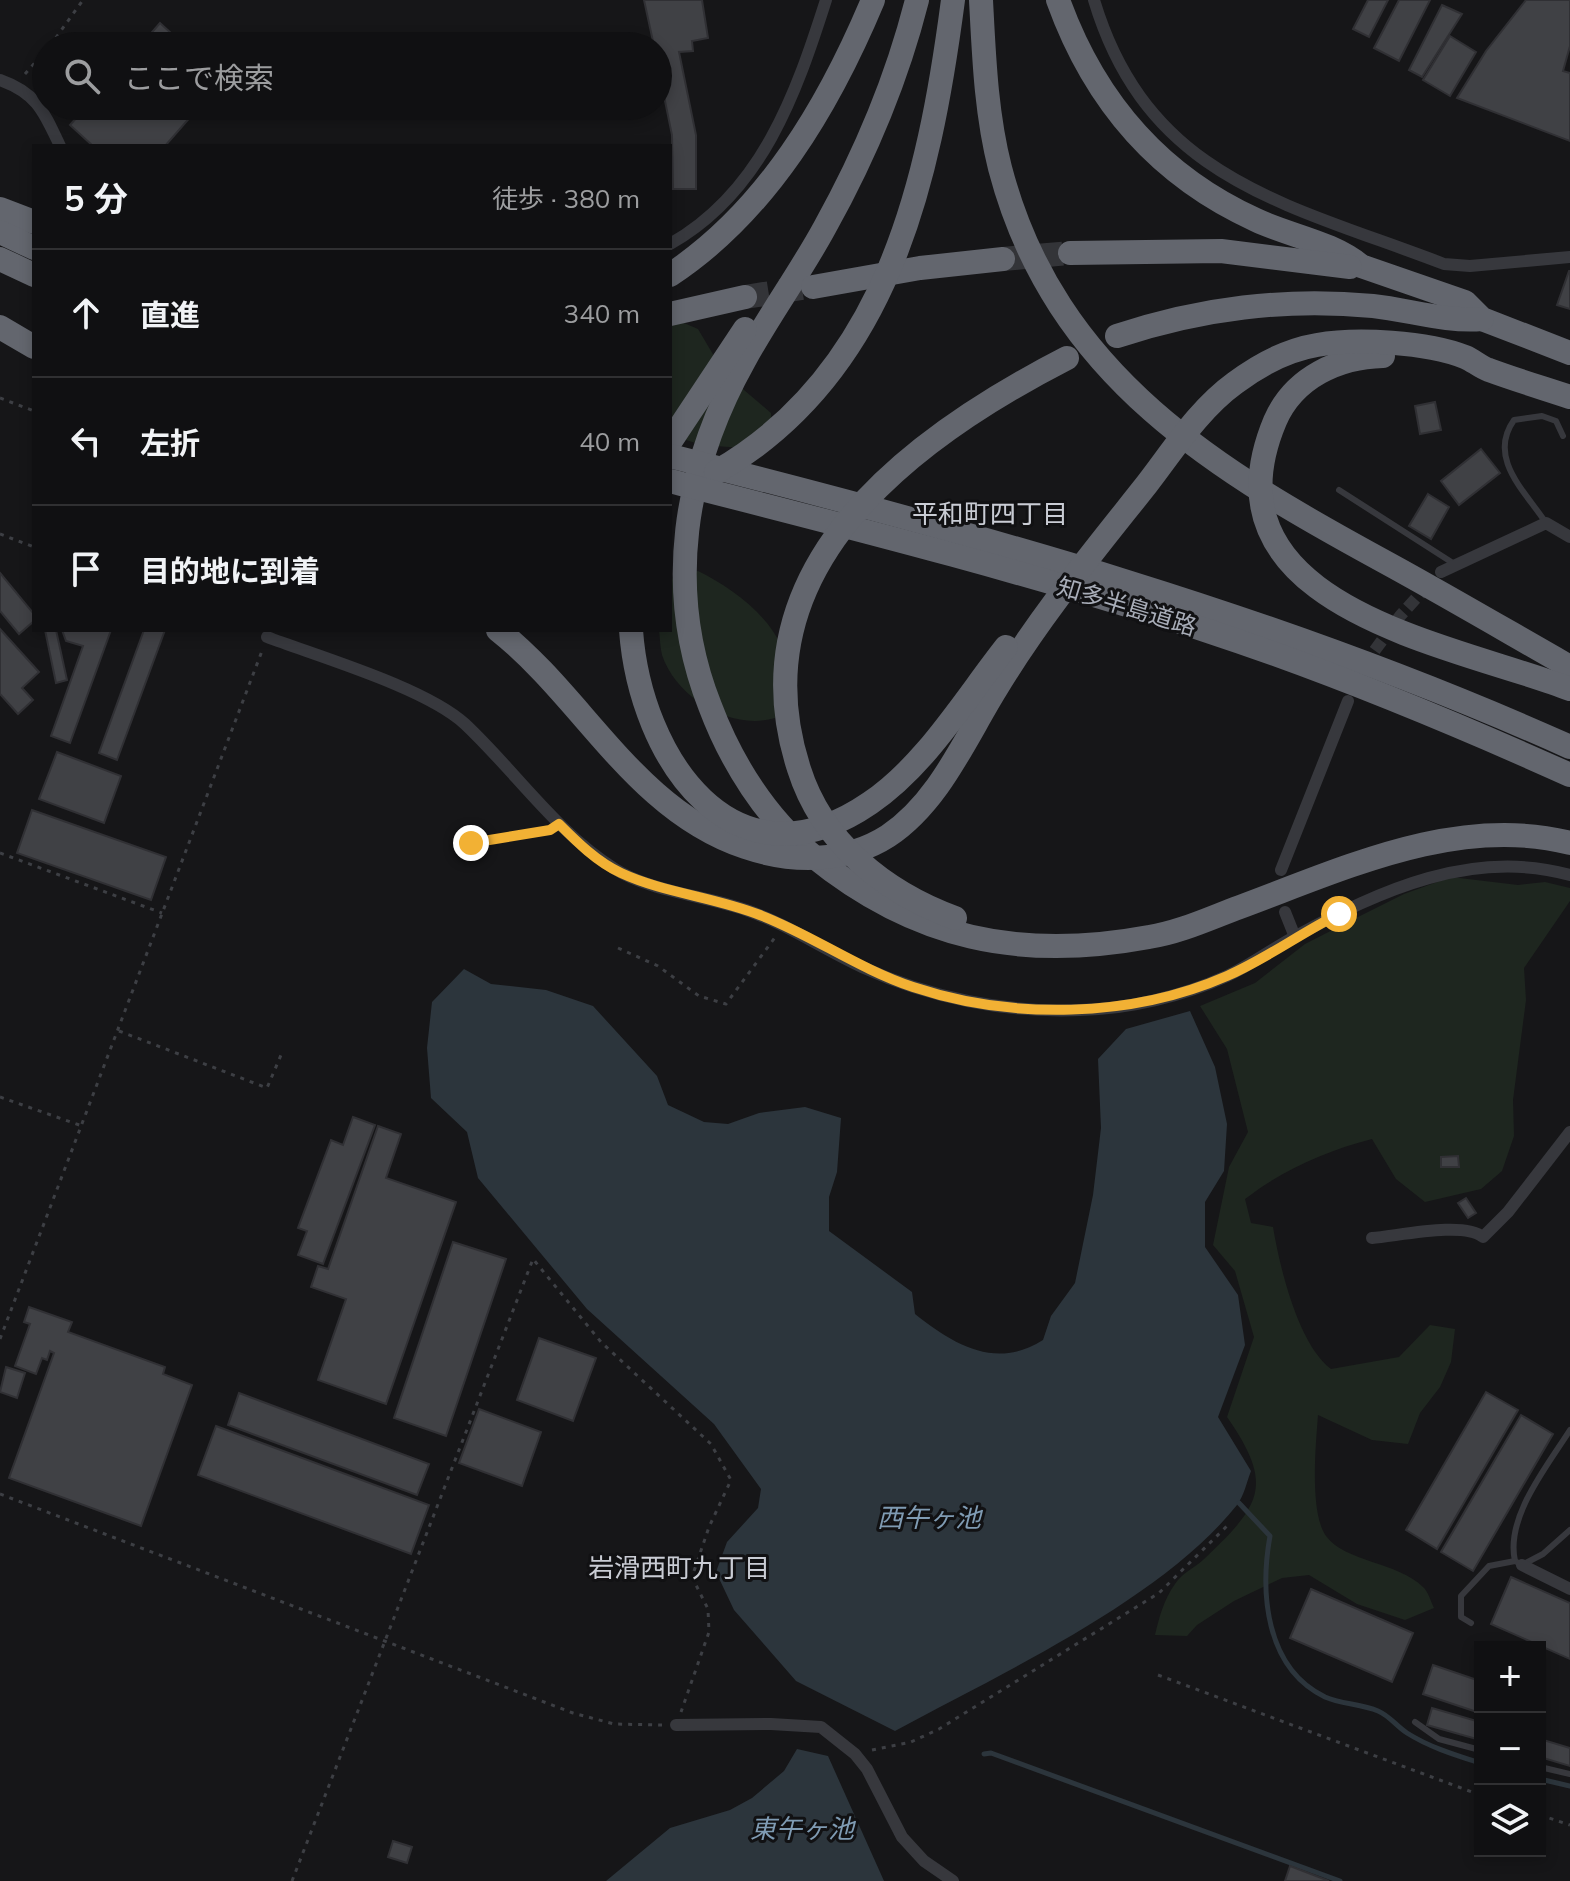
<!DOCTYPE html>
<html lang="ja">
<head>
<meta charset="utf-8">
<style>
  :root { --surface:#101012; --page:#1e1e20; --text:#f1f3f6; --muted:#9c9d9f; --line:#303032 }
  body { margin:0; font-family:Mulish,"Noto Sans JP",sans-serif; background:var(--page); color:var(--text) }
  .controls { position:absolute; right:24px; bottom:24px; display:grid; overflow:hidden; border-radius:0px; box-shadow:0 4px 12px #0003 }
  .controls button { width:72px; height:72px; display:grid; place-items:center; padding:0; border:0; border-bottom:2px solid var(--line); background:var(--surface); color:var(--text); font:40px sans-serif }
  .stop { position:absolute; width:24px; height:24px; margin:-18px; border:6px solid #f2b134; border-radius:50%; background:#fff }
  .stop.end { background:#f2b134; border-color:#fff; box-shadow:0 2px 8px #0008 }
  .list { margin:0; padding:0; list-style:none }
  h2 { display:flex; justify-content:space-between; align-items:center; height:104px; margin:0; padding:0 32px; font-size:34px }
  h2 small { font-size:26px; font-weight:400; color:var(--muted) }
  .list li { display:grid; grid-template-columns:52px 1fr auto; gap:24px; align-items:center; box-sizing:border-box; height:128px; padding:0 32px; border-top:2px solid var(--line) }
  .list b { display:block; font-size:30px; white-space:nowrap }
  .list em { font-size:26px; font-style:normal; color:var(--muted) }
  .icon { flex:none; width:44px; height:44px; fill:none; stroke:currentColor; stroke-width:2; stroke-linecap:round; stroke-linejoin:round }
  .map { position:relative; flex:none; width:1570px; height:1881px; overflow:hidden }
  .search { position:absolute; background:var(--surface); box-shadow:0 4px 12px #0003; left:32px; top:32px; width:640px; height:88px; display:flex; align-items:center; gap:20px; box-sizing:border-box; padding:0 28px; border-radius:44px; color:var(--muted); font-size:30px }
  .panel { position:absolute; background:var(--surface); box-shadow:0 4px 12px #0003; left:32px; top:144px; width:640px; height:488px; border-radius:0px }
  .map>svg:first-child { display:block }
  .green { fill:#1e261f }
  .water { fill:#2c353c }
  .lines { fill:none; stroke-linecap:round; stroke-linejoin:round }
  .stream { stroke:#2c353c; stroke-width:5 }
  .building { fill:#404145; stroke:#303034; stroke-width:2 }
  .minor-tunnel { stroke:#333438; stroke-width:12; stroke-dasharray:12 6; stroke-linecap:butt }
  .motorway-tunnel { stroke:#333438; stroke-width:24; stroke-dasharray:24 12; stroke-linecap:butt }
  .path { stroke:#3d3f44; stroke-width:3; stroke-dasharray:4 6; stroke-linecap:butt }
  .service { stroke:#37383d; stroke-width:6 }
  .minor { stroke:#37383d; stroke-width:12 }
  .motorway { stroke:#63666e; stroke-width:24 }
  .route { stroke:#f2b134; stroke-width:10 }
  .labels { text-anchor:middle; dominant-baseline:central; stroke-width:6; stroke-linejoin:round; paint-order:stroke }
  .street-label { font-size:24px; fill:#a8adb8; stroke:#111113 }
  .neighbourhood-label { font-size:26px; fill:#c9ccd4; stroke:#111113 }
  .water-label { font-size:26px; font-style:italic; fill:#7f9bb3; stroke:#111113 }
</style>
</head>
<body>
<div class="map">
<svg width="1570" height="1881" viewBox="0 0 1570 1881">
  <rect width="100%" height="100%" fill="#161618"/>
  <g class="green">
    <polygon points="670,317 698,329 714,356 744,390 771,413 772,435 756,449 702,445 670,435"/>
    <path d="M 698,571 C 739,591 792,631 788,683 C 787,694 779,708 775,718 C 732,731 677,699 662,655 C 660,647 660,638 659,630 L 670,630 L 670,585 L 674,575 Z"/>
    <path d="M 1451,877 L 1518,885 L 1545,882 L 1570,888 L 1570,901 L 1524,968 L 1526,1000 L 1513,1100 L 1514,1136 L 1502,1171 L 1481,1189 L 1425,1202 L 1396,1179 L 1372,1139 C 1326,1151 1284,1169 1245,1199 L 1251,1223 L 1273,1227 C 1280,1268 1298,1344 1331,1369 L 1399,1357 L 1430,1325 L 1455,1329 L 1451,1362 L 1440,1387 L 1420,1413 L 1408,1444 L 1372,1440 L 1318,1415 C 1316,1443 1309,1512 1326,1536 C 1345,1562 1398,1562 1423,1587 C 1428,1591 1431,1602 1434,1608 L 1405,1620 L 1357,1604 L 1309,1575 L 1282,1578 L 1234,1601 L 1197,1625 L 1187,1636 L 1155,1635 C 1159,1618 1164,1599 1175,1584 C 1181,1574 1194,1568 1203,1560 C 1261,1505 1275,1486 1227,1417 L 1254,1337 L 1235,1271 L 1213,1245 L 1229,1167 L 1248,1132 L 1227,1049 L 1200,1006 L 1255,983 L 1305,944 L 1356,918 L 1404,894 Z"/>
  </g>
  <g class="water">
    <path d="M 464,969 L 491,984 L 546,990 L 593,1006 L 657,1076 L 668,1105 L 704,1122 L 728,1124 L 759,1113 L 805,1107 L 841,1118 L 837,1172 L 829,1197 L 829,1231 L 912,1292 L 915,1314 C 954,1345 996,1370 1043,1340 L 1051,1316 L 1075,1283 L 1093,1195 L 1101,1128 L 1098,1059 L 1126,1029 L 1190,1011 L 1215,1067 L 1227,1124 L 1224,1171 L 1205,1202 L 1205,1247 L 1238,1295 L 1245,1345 L 1218,1417 L 1251,1471 C 1247,1481 1244,1496 1237,1505 C 1161,1600 1002,1673 895,1731 L 796,1681 L 734,1610 L 716,1572 L 727,1542 L 758,1508 L 761,1489 L 714,1424 L 587,1309 L 478,1178 L 467,1132 L 431,1098 L 427,1048 L 432,1002 Z"/>
    <polygon points="797,1749 828,1756 884,1881 606,1881 670,1828 730,1810 752,1798 784,1771"/>
  </g>
  <g class="lines">
    <g class="stream">
      <path d="M 1239,1503 L 1270,1536 C 1260,1592 1265,1668 1325,1697 C 1341,1704 1361,1704 1378,1711 C 1390,1716 1396,1726 1407,1733 C 1429,1747 1455,1755 1480,1763"/>
      <polyline points="984,1754 991,1753 1340,1881"/>
      <polyline points="1540,1779 1570,1786"/>
    </g>
  </g>
  <g class="building">
    <polygon points="644,0 702,0 708,38 692,41 693,51 679,52 696,135 696,189 673,189 672,135 658,67 658,46 654,46"/>
    <polygon points="1368,0 1388,0 1369,37 1353,29"/>
    <polygon points="1399,0 1430,0 1399,61 1374,48"/>
    <polygon points="1526,0 1570,0 1570,46 1563,71 1570,73 1570,141 1457,98 1486,51"/>
    <polygon points="1442,5 1462,14 1422,77 1409,70"/>
    <polygon points="160,23 185,46 140,46"/>
    <polygon points="1450,36 1476,52 1450,96 1423,80"/>
    <polygon points="87,106 200,106 165,146 93,146 70,125"/>
    <polygon points="1569,271 1570,271 1570,309 1557,305"/>
    <polygon points="1435,402 1441,430 1420,434 1415,406"/>
    <polygon points="1481,449 1500,473 1459,505 1441,481"/>
    <polygon points="1428,494 1449,507 1431,539 1409,526"/>
    <polygon points="0,573 34,614 34,621 19,634 0,611"/>
    <polygon points="0,629 39,672 22,688 33,700 18,714 0,694"/>
    <polygon points="45,630 56,630 67,680 56,683"/>
    <polygon points="62,630 111,630 70,743 51,736 83,646 66,641"/>
    <polygon points="144,630 165,630 117,760 99,753"/>
    <polygon points="57,752 121,776 104,823 39,799"/>
    <polygon points="32,810 166,857 151,900 17,853"/>
    <polygon points="353,1117 375,1125 323,1264 298,1255 307,1231 298,1228 331,1140 343,1145"/>
    <polygon points="378,1126 401,1134 386,1178 456,1202 386,1404 318,1380 346,1299 311,1287 318,1266 328,1269"/>
    <polygon points="1458,1156 1459,1167 1441,1167 1441,1157"/>
    <polygon points="1466,1198 1476,1213 1468,1218 1458,1203"/>
    <polygon points="453,1242 506,1259 446,1436 394,1418"/>
    <polygon points="29,1307 72,1322 68,1332 165,1367 163,1374 192,1385 141,1526 9,1478 54,1353 50,1351 47,1360 42,1358 36,1374 15,1366 30,1324 24,1322"/>
    <polygon points="539,1338 596,1358 573,1421 517,1400"/>
    <polygon points="6,1367 25,1373 17,1398 0,1392"/>
    <polygon points="1486,1392 1518,1410 1437,1549 1406,1530"/>
    <polygon points="239,1393 429,1464 417,1495 228,1425"/>
    <polygon points="479,1409 541,1432 522,1486 459,1463"/>
    <polygon points="1521,1415 1553,1434 1473,1571 1441,1552"/>
    <polygon points="216,1426 429,1505 411,1554 198,1475"/>
    <polygon points="1511,1577 1570,1603 1570,1659 1491,1624"/>
    <polygon points="1311,1589 1413,1633 1392,1682 1290,1638"/>
    <polygon points="1433,1665 1480,1681 1480,1713 1423,1694"/>
    <polygon points="1432,1708 1480,1722 1480,1740 1427,1725"/>
    <polygon points="1540,1739 1570,1748 1570,1766 1540,1757"/>
    <polygon points="393,1841 412,1847 407,1863 388,1857"/>
    <polygon points="1290,1866 1329,1881 1285,1881"/>
  </g>
  <g class="lines">
    <polyline class="minor-tunnel" points="1364,665 1400,616 1430,583"/>
    <g class="motorway-tunnel">
      <polyline points="1003,259 1070,253"/>
      <polyline points="745,297 802,288"/>
    </g>
    <g class="path">
      <polyline points="50,46 83,0"/>
      <polyline points="25,74 46,50"/>
      <polyline points="0,398 34,411"/>
      <polyline points="0,534 34,547"/>
      <polyline points="467,846 545,831"/>
      <polyline points="0,853 162,913"/>
      <polyline points="618,948 658,966 699,996 726,1004 776,936"/>
      <polyline points="119,1031 267,1088 281,1055"/>
      <polyline points="0,1097 82,1126"/>
      <polyline points="0,1339 262,651"/>
      <polyline points="0,1494 573,1713 614,1724 662,1725"/>
      <polyline points="1158,1675 1480,1795"/>
      <polyline points="872,1750 911,1742 939,1729 1159,1593 1229,1524"/>
      <polyline points="1540,1815 1570,1825"/>
      <polyline points="292,1881 533,1259 601,1342 711,1444 731,1480 709,1527 692,1577 708,1609 709,1632 681,1712"/>
    </g>
    <g class="service">
      <polyline points="1339,490 1456,565"/>
      <path d="M 1546,523 C 1525,491 1487,458 1514,420 L 1542,416 L 1556,421 L 1563,436"/>
      <path d="M 1570,1430 C 1548,1465 1505,1517 1515,1561 L 1522,1565 L 1543,1554 L 1570,1530"/>
      <polyline points="1471,1623 1461,1617 1461,1596 1489,1566 1515,1561"/>
      <polyline points="1415,1722 1439,1739 1480,1750"/>
      <polyline points="1540,1767 1570,1774"/>
    </g>
    <g class="minor">
      <path d="M 1094,0 C 1148,180 1288,204 1444,264 L 1470,266 L 1570,257"/>
      <path d="M 0,80 C 37,93 44,112 60,146"/>
      <path d="M 670,244 C 762,192 796,94 826,0"/>
      <polyline points="1441,572 1546,523 1570,537"/>
      <path d="M 267,637 C 320,657 426,688 465,724 C 516,772 555,831 615,869 C 649,891 706,896 746,910 C 787,924 823,949 862,967 C 930,998 1006,1013 1080,1010 C 1129,1009 1183,996 1227,976 C 1251,965 1273,948 1296,936 C 1381,890 1473,848 1570,875"/>
      <polyline points="1281,870 1348,701"/>
      <polyline points="1285,912 1295,937"/>
      <path d="M 1372,1238 C 1398,1236 1464,1221 1483,1237 L 1508,1212 L 1570,1132"/>
      <polyline points="1522,1565 1570,1589"/>
      <polyline points="676,1725 771,1724 821,1727 855,1754 867,1769 902,1837 924,1861 953,1881"/>
    </g>
    <g class="motorway">
      <path d="M 917,0 C 897,79 865,155 825,227 C 800,273 769,315 744,361 C 684,468 664,590 710,706 C 731,762 766,818 813,856 C 915,939 1020,961 1149,937 C 1181,932 1210,918 1240,907 C 1343,869 1458,814 1570,843"/>
      <path d="M 981,0 C 984,57 986,113 1000,168 C 1055,378 1219,472 1396,568 C 1454,600 1512,634 1570,667"/>
      <path d="M 1058,0 C 1094,100 1159,176 1256,220 C 1290,236 1332,242 1361,266 L 1465,302 L 1482,319 L 1570,353"/>
      <polyline points="0,209 34,222"/>
      <polyline points="0,232 34,248"/>
      <polyline points="1070,253 1221,251 1350,267"/>
      <polyline points="0,259 34,275"/>
      <path d="M 670,275 C 767,211 829,105 873,0"/>
      <polyline points="813,287 920,268 1003,259"/>
      <polyline points="670,314 745,297"/>
      <polyline points="0,327 34,347"/>
      <path d="M 1117,336 C 1202,308 1284,298 1373,306 C 1410,310 1445,322 1482,319"/>
      <path d="M 1383,356 C 1339,357 1294,377 1275,421 C 1197,607 1453,644 1570,689"/>
      <polyline points="670,442 745,329"/>
      <path d="M 670,456 C 976,533 1281,617 1570,747"/>
      <path d="M 716,472 C 887,374 929,183 953,0"/>
      <path d="M 670,481 C 850,527 1029,572 1205,630 C 1330,671 1450,721 1570,775"/>
      <path d="M 498,630 C 584,698 635,810 745,847 C 792,863 846,863 888,836 C 939,802 965,739 996,689 C 1040,616 1094,551 1147,484 C 1174,449 1199,409 1235,383 C 1259,365 1287,350 1317,345 C 1357,338 1427,342 1465,357 C 1473,360 1480,367 1489,370 C 1516,380 1543,388 1570,397"/>
      <path d="M 631,630 C 640,757 733,897 870,803 C 925,766 965,699 1006,647"/>
      <path d="M 955,918 C 884,892 822,842 799,769 C 734,568 911,438 1067,358"/>
    </g>
  </g>
  <g class="lines">
    <path class="route" d="M 471,843 L 550,830 L 559,824 C 577,842 597,862 621,873 C 664,893 715,897 760,915 C 812,935 859,969 913,987 C 1012,1020 1131,1018 1227,976 C 1266,959 1301,933 1339,914"/>
  </g>
  <g class="labels">
    <g class="street-label">
      <text transform="translate(1127 606) rotate(17)">知多半島道路</text>
    </g>
    <g class="neighbourhood-label">
      <text x="990" y="513">平和町四丁目</text>
      <text x="679" y="1567">岩滑西町九丁目</text>
    </g>
    <g class="water-label">
      <text x="929" y="1517">西午ヶ池</text>
      <text x="802" y="1828">東午ヶ池</text>
    </g>
  </g>
</svg>
<div class="controls">
<button>+</button>
<button>−</button>
<button><svg class="icon" aria-label="layers" viewBox="0 0 24 24"><path d="M12 4l9 5-9 5-9-5zM3 14l9 5 9-5"/></svg></button>
</div>
<div class="stop" style="left:1339px;top:914px"></div>
<div class="stop end" style="left:471px;top:843px"></div>
<div class="search"><svg class="icon" aria-label="search" viewBox="0 0 24 24"><circle cx="10" cy="10" r="6"/><path d="M15 15l6 6"/></svg>ここで検索</div>
<section class="panel">
<h2>5 分<small>徒歩 · 380 m</small></h2>
<ul class="list">
<li><svg class="icon" aria-label="ahead" viewBox="0 0 24 24"><path d="M12 20V5M6 11l6-6 6 6"/></svg><div><b>直進</b></div><em>340 m</em></li>
<li><svg class="icon" aria-label="left" viewBox="0 0 24 24"><path d="M17 20v-9H6M10 6l-5 5 5 5"/></svg><div><b>左折</b></div><em>40 m</em></li>
<li><svg class="icon" aria-label="arrive" viewBox="0 0 24 24"><path d="M6 21V4h12l-3 4 3 4H6"/></svg><div><b>目的地に到着</b></div></li>
</ul>
</section>
</div>
</body>
</html>
